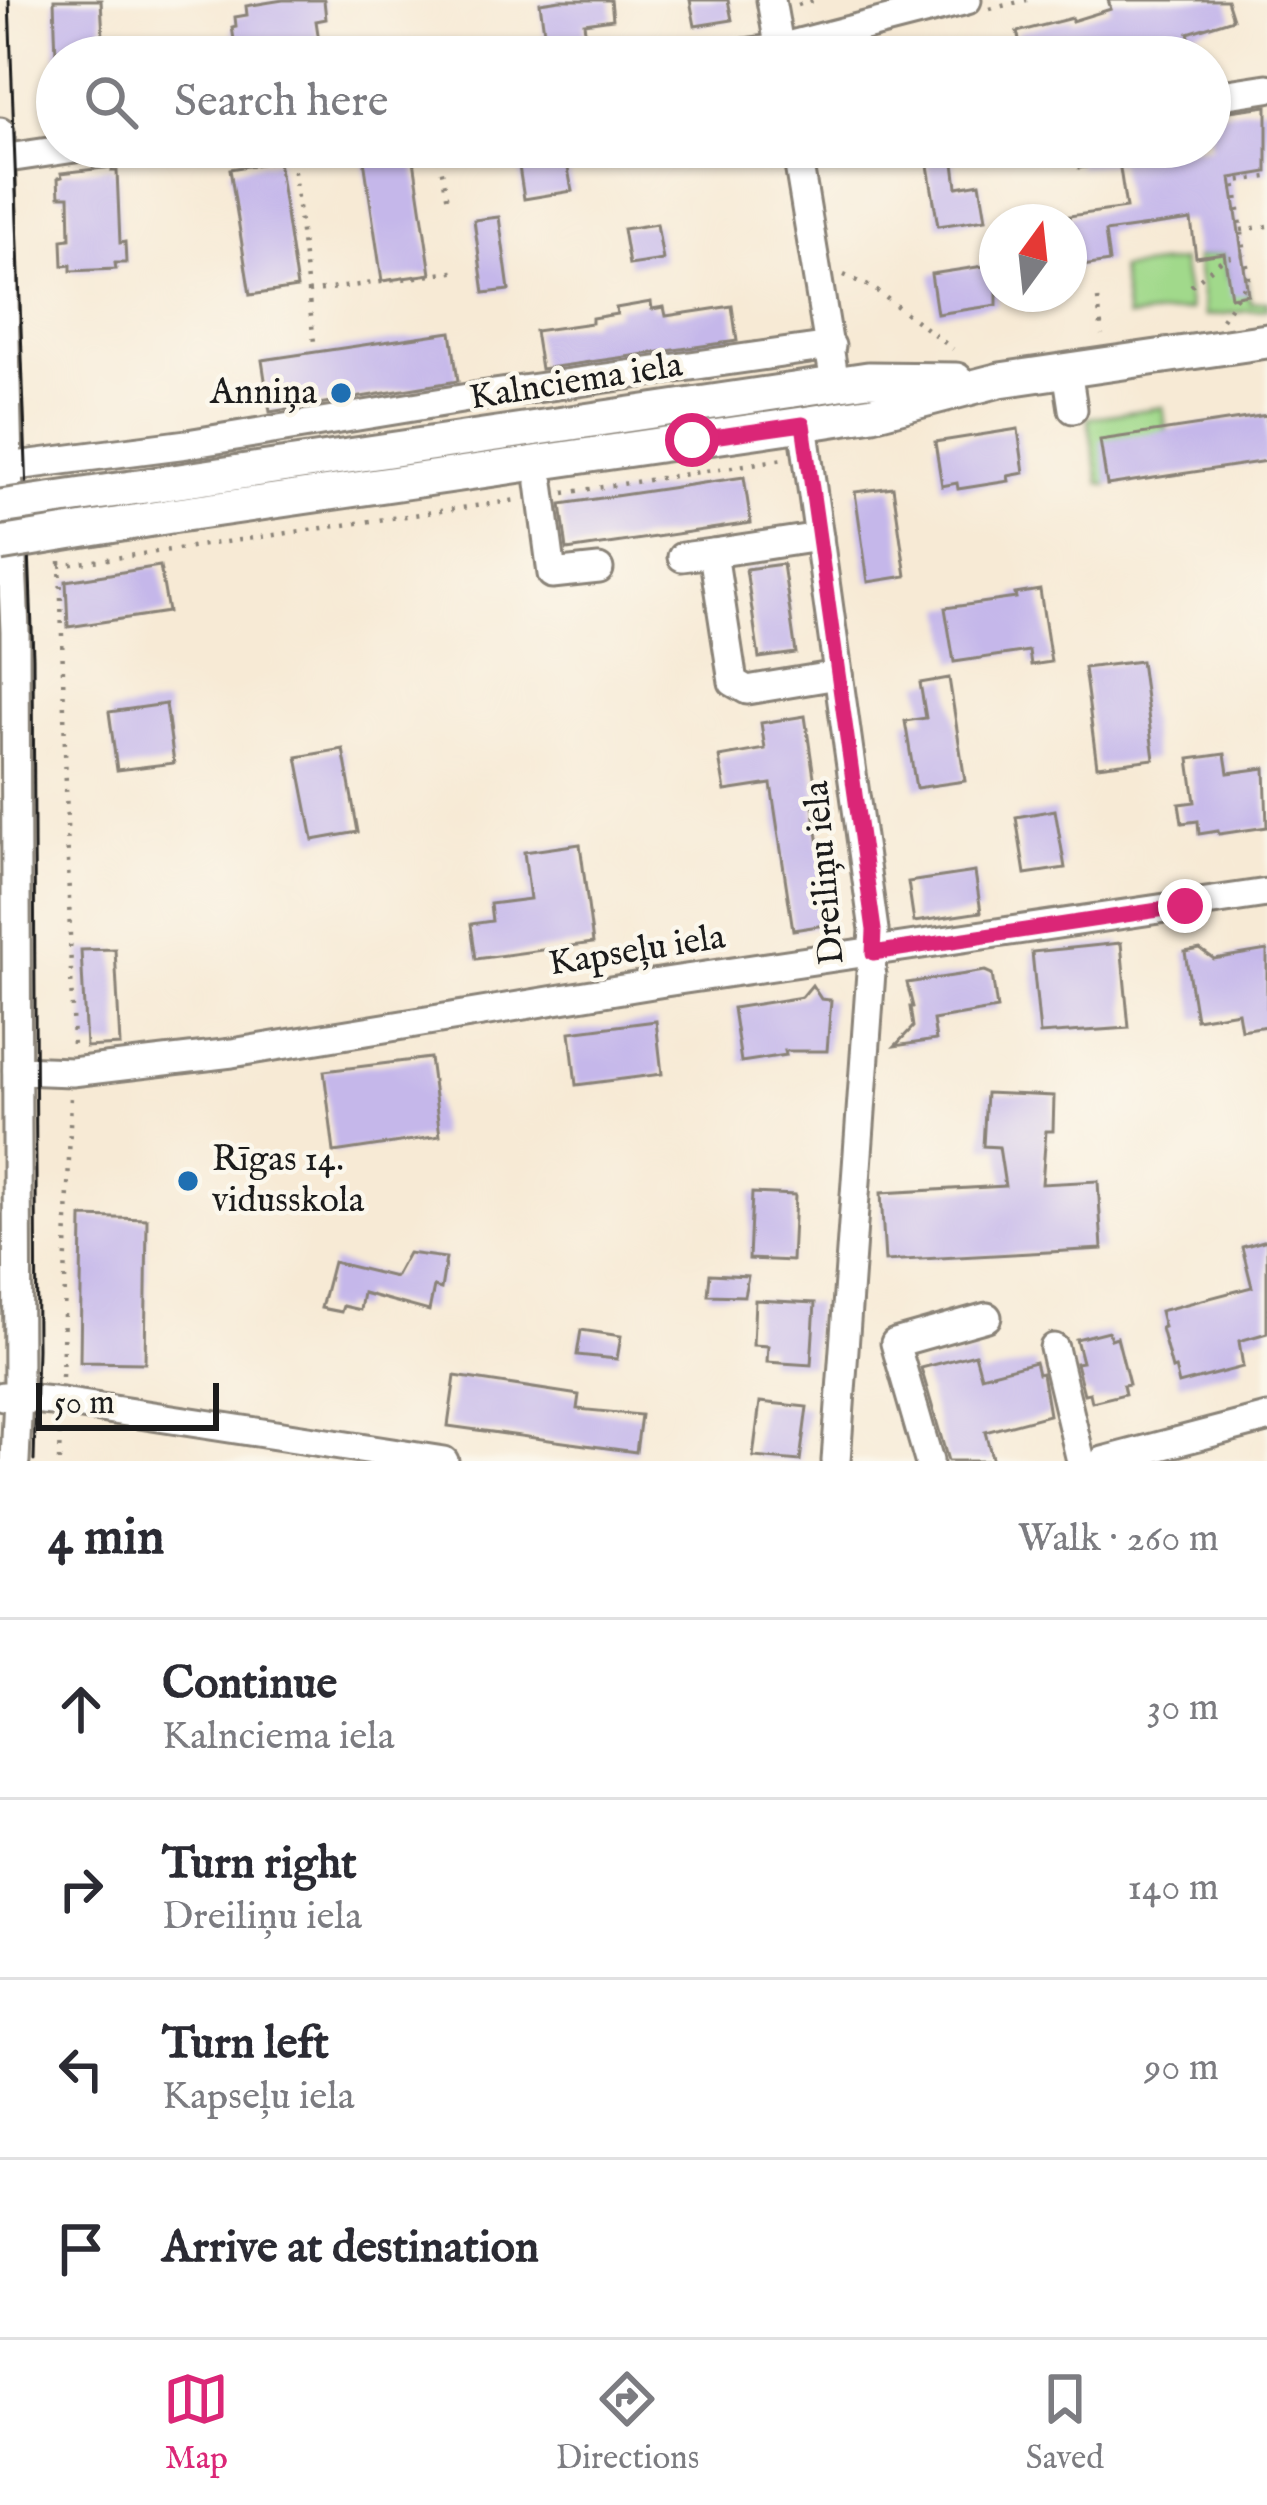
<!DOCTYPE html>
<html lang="en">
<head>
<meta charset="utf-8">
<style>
  :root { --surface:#fff; --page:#f2f2f3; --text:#2b2b33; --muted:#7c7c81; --line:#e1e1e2; --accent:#db2777 }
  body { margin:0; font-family:"IM FELL English",serif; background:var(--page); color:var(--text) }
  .compass { position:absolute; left:979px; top:204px; width:108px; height:108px; border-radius:50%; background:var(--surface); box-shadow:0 3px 9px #0004; rotate:15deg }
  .scale { position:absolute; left:36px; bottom:30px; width:183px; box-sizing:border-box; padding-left:12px; border:6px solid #1c1c1c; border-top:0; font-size:33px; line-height:42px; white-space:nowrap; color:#1c1c1c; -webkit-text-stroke:9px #fbf7ec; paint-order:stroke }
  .stop { position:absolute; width:36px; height:36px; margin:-27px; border:9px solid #db2777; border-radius:50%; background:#fff }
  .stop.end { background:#db2777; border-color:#fff; box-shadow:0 3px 12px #0008 }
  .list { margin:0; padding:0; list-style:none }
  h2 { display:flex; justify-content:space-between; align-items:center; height:156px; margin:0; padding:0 48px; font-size:51px }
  h2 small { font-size:39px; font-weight:400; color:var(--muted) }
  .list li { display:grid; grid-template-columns:78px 1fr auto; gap:36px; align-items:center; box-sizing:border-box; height:180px; padding:0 48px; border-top:3px solid var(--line) }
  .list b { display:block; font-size:45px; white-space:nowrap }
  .list p { margin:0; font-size:39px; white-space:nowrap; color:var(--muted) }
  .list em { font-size:39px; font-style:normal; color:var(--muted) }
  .icon { flex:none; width:66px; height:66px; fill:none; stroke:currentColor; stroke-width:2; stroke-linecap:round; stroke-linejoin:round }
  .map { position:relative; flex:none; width:1267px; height:1461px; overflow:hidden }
  .search { position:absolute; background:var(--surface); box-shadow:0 3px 9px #0004; left:36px; right:36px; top:36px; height:132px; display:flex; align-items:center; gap:30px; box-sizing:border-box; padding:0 42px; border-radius:66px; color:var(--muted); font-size:45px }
  .sheet { height:876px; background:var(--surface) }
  nav { display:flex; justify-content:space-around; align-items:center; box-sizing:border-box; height:168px; border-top:3px solid var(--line); background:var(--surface); font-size:33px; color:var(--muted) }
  nav a { display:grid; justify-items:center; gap:6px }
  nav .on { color:var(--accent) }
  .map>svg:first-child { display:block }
  .green { fill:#a1d98b; stroke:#5e7a54; stroke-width:3 }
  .building { fill:#c5b7ea }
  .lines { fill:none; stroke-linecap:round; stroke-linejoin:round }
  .minor-casing { stroke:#8a8378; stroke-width:33 }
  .major-casing { stroke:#8a8378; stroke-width:39 }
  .path { stroke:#8a8378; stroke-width:4.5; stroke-dasharray:3 9; stroke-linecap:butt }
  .minor { stroke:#fff; stroke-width:27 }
  .major { stroke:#fff; stroke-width:33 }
  .tram { stroke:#1c1c1c; stroke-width:3 }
  .major-bridge-casing { stroke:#8a8378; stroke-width:39; stroke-linecap:butt }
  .major-bridge { stroke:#fff; stroke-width:33 }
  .route { stroke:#db2777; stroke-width:15 }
  .poi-dot { fill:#1f6fb2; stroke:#fbf7ec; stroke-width:4.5 }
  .labels { text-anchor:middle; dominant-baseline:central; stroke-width:9; stroke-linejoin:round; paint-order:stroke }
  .street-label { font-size:36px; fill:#1c1c1c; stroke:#fbf7ec }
  .poi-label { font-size:36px; fill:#1c1c1c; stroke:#fbf7ec; text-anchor:end }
</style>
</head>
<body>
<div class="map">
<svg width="1267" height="1461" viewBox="0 0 1267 1461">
  <rect width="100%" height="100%" fill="#fbf7ec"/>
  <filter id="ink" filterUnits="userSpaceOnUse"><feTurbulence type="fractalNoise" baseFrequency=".00833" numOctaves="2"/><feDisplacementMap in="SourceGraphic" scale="24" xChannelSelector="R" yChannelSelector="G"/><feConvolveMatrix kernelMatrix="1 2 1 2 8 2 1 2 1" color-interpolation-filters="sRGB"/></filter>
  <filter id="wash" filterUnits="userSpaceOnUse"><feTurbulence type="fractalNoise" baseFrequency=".004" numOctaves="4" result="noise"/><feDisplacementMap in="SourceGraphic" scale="48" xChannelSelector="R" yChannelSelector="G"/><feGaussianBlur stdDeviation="2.7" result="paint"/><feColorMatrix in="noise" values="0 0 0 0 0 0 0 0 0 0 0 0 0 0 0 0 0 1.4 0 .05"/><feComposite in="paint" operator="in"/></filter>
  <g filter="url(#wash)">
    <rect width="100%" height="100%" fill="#f7ead5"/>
    <g class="green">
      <polygon points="1224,253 1228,279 1246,277 1250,303 1267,301 1267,309 1205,316 1196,257"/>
      <polygon points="1181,261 1190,310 1127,318 1120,269"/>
      <polygon points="1163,407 1166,430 1107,485 1099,483 1088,418"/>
    </g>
    <g id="blocks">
      <g class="building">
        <polygon points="54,0 101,0 104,57 56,57"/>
        <polygon points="283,0 324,0 326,19 316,21 321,54 307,57 241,57 240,51 236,52 232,27 236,26 235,17 247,15 246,6"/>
        <polygon points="560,0 611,0 613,19 584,23 587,47 547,53 540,3"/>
        <polygon points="690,0 728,0 732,20 695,26"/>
        <polygon points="1108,0 1227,0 1233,19 1188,33 1195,57 1024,57 1017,32 1072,18 1072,21 1111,9"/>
        <polygon points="1267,106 1267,172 1231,178 1248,294 1231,297 1224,253 1196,257 1191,220 1105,232 1109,262 1069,268 1069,216 1126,208 1119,162 1079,168 1076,147 1210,147 1210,122 1216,121 1215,113"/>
        <polygon points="404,147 412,147 431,274 382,281 363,153"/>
        <polygon points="516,147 551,147 553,159 566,157 572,191 524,199"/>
        <polygon points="925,147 952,147 957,187 980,183 986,219 938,226"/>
        <polygon points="278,161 297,288 250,295 230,169"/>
        <polygon points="112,167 112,171 117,171 120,243 125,242 126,263 115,263 116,269 71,271 71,265 63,266 62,240 70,239 69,196 59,196 58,178 62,177 61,173"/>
        <polygon points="499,217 509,290 484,293 474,220"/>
        <polygon points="657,224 663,260 629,265 623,229"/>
        <polygon points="997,264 997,305 937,314 931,274"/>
        <polygon points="651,302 652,309 664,307 666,316 732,306 737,341 541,369 535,331 592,323 592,318 617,314 616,308"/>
        <polygon points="451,332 458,381 270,412 262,360"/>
        <polygon points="1267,415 1267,461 1107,485 1100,440"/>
        <polygon points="1018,429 1024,473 1008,476 1009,481 958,489 957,483 942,486 935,442"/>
        <polygon points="744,477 751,523 567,550 561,504"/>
        <polygon points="893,487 906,576 868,582 855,492"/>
        <polygon points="783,564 796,653 759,658 746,569"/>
        <polygon points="160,566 168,612 68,627 66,581"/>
        <polygon points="1040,590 1051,662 1031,665 1029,651 954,662 945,608 1016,598 1015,594"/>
        <polygon points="1141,661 1154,759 1097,766 1084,668"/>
        <polygon points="949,678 965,781 916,788 905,721 926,718 920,683"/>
        <polygon points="166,704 174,763 117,770 109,712"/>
        <polygon points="805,716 818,804 813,805 831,924 793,930 771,784 725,791 719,757 765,749 761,723"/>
        <polygon points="343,749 358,832 313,840 297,757"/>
        <polygon points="1225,754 1228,773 1265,768 1267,827 1219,834 1218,831 1199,834 1198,821 1182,823 1179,804 1195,802 1189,759"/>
        <polygon points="1055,810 1065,868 1025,874 1016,817"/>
        <polygon points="580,844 593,943 476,959 471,924 492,921 490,904 530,899 524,852"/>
        <polygon points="975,872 981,912 914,922 908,882"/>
        <polygon points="1121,943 1129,1028 1040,1034 1032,952"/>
        <polygon points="115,949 120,1045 86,1047 81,950"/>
        <polygon points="1200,949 1214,959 1267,950 1267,1026 1241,1030 1238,1012 1196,1019 1185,952"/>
        <polygon points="985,971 992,974 997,1009 933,1020 936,1040 895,1046 913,1027 910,1007 913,1007 907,983"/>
        <polygon points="812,985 821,999 831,1000 827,1051 785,1051 786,1055 741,1062 733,1008 802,997"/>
        <polygon points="656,1021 662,1074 576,1085 570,1032"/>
        <polygon points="430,1058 440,1136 334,1152 324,1071"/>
        <polygon points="986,1093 1054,1096 1053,1131 1046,1131 1042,1184 1098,1181 1102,1249 885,1261 881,1193 1005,1186 999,1147 983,1146"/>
        <polygon points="752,1193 795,1195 792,1261 749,1259"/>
        <polygon points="82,1217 147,1219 145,1363 80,1362"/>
        <polygon points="1267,1240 1267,1333 1239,1341 1243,1367 1179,1384 1175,1368 1172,1369 1161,1328 1164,1327 1160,1311 1252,1287 1242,1247"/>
        <polygon points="408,1253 446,1258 441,1289 434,1287 429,1311 363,1293 360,1310 343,1306 341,1312 321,1308 333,1262 395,1277"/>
        <polygon points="710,1274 748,1276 744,1296 708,1295"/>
        <polygon points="755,1300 815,1303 811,1365 767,1362 768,1346 753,1345"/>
        <polygon points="581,1330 621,1336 617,1359 577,1355"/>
        <polygon points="1108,1331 1111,1339 1117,1337 1129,1384 1123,1385 1125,1394 1092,1402 1090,1393 1084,1394 1076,1363 1082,1362 1076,1339"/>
        <polygon points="975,1354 981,1376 1035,1362 1038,1374 1042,1373 1049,1415 985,1432 993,1461 948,1461 921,1368"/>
        <polygon points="455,1376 579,1395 577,1409 641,1415 636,1452 448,1426"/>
        <polygon points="760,1402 807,1407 800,1461 753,1457"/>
      </g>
    </g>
  </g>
  <g filter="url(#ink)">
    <use href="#blocks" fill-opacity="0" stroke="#8a8378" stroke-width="3"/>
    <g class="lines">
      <g class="minor-casing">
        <g id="minor">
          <polyline points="771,0 781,57"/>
          <polyline points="716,57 779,48 967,0"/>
          <polyline points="1228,94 1267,88"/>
          <polyline points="0,132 8,467 15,631 18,1396 15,1461"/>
          <polyline points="796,147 835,383"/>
          <polyline points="1,159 82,147"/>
          <polyline points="1067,370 1073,409"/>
          <polyline points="803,424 874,930 836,1461"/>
          <polyline points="8,467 187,444 480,396 831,346"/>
          <polyline points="540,483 552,574 599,569"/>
          <polyline points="713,553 819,537"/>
          <polyline points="682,557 713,553 733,682 747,690 838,675"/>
          <polyline points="17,1070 72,1072 232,1053 665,982 1267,893"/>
          <polyline points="1054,1348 1081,1461"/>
          <polyline points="3,1396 62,1402 444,1461"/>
          <polyline points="929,1461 895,1343 987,1317"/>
          <polyline points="1103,1461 1267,1418"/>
        </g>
      </g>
      <g class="major-casing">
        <g id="major">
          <polyline points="166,483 868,379 956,380"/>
          <polyline points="171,516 803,424 873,413 1000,380 1267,341"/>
        </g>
      </g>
      <g class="path">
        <polyline points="798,5 816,0"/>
        <polyline points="990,9 1027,0"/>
        <polyline points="291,147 314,342"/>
        <polyline points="437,147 449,205"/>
        <polyline points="292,159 382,147"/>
        <polyline points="1241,230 1267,226"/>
        <polyline points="844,275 873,288 953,349"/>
        <polyline points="1191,286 1224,258 1245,255 1235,181 1267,177"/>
        <polyline points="308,292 460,271"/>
        <polyline points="1098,299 1102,335"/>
        <polyline points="1222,319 1247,282 1249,276 1245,255"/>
        <polyline points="564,493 784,459"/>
        <polyline points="60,561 73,1048"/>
        <polyline points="59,566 517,500"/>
        <polyline points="62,1377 71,1095"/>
        <polyline points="59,1461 60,1425"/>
      </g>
      <use href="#minor" class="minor"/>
      <use href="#major" class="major"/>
      <polyline class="tram" points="9,0 33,657 37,1349 34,1461"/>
      <g class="major-bridge-casing">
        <g id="major-bridge">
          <polyline points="0,507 166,483"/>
          <polyline points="0,544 171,516"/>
        </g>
      </g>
      <use href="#major-bridge" class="major-bridge"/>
    </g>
  </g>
  <g class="lines" filter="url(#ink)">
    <polyline class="route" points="692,440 803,424 874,930 873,953 1185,906"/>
  </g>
  <g class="poi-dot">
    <circle cx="341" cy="393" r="12"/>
    <circle cx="188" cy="1181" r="12"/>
  </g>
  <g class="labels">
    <g class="street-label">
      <text transform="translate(576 382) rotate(-9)">Kalnciema iela</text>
      <text transform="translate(825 873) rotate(-95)">Dreiliņu iela</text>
      <text transform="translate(637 951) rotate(-9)">Kapseļu iela</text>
    </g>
    <g class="poi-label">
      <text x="317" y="393">Anniņa</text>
      <text x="212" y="1160" text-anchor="start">Rīgas 14.<tspan x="212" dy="41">vidusskola</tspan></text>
    </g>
  </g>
</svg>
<svg class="compass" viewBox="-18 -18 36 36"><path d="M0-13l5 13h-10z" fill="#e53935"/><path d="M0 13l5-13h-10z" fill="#7c7c81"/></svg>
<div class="scale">50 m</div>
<div class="stop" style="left:692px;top:440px"></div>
<div class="stop end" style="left:1185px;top:906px"></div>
<div class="search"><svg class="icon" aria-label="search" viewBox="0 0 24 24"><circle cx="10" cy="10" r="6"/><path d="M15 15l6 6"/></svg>Search here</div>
</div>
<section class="sheet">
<h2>4 min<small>Walk · 260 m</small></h2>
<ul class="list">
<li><svg class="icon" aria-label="ahead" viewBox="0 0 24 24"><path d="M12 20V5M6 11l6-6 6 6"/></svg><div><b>Continue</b><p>Kalnciema iela</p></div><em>30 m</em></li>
<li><svg class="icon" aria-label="right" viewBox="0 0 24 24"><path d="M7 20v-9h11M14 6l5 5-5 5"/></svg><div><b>Turn right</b><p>Dreiliņu iela</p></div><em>140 m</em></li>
<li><svg class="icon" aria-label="left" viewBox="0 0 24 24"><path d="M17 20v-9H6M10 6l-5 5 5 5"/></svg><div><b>Turn left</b><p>Kapseļu iela</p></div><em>90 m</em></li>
<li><svg class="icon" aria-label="arrive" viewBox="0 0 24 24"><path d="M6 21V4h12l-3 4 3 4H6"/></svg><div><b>Arrive at destination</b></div></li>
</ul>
</section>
<nav>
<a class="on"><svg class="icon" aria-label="map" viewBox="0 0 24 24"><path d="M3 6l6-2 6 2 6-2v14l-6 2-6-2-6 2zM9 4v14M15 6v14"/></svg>Map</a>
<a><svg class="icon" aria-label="directions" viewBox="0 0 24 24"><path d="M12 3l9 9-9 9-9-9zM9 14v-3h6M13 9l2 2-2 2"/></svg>Directions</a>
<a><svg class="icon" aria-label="saved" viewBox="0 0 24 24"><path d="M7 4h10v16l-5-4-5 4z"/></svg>Saved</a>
</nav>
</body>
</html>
